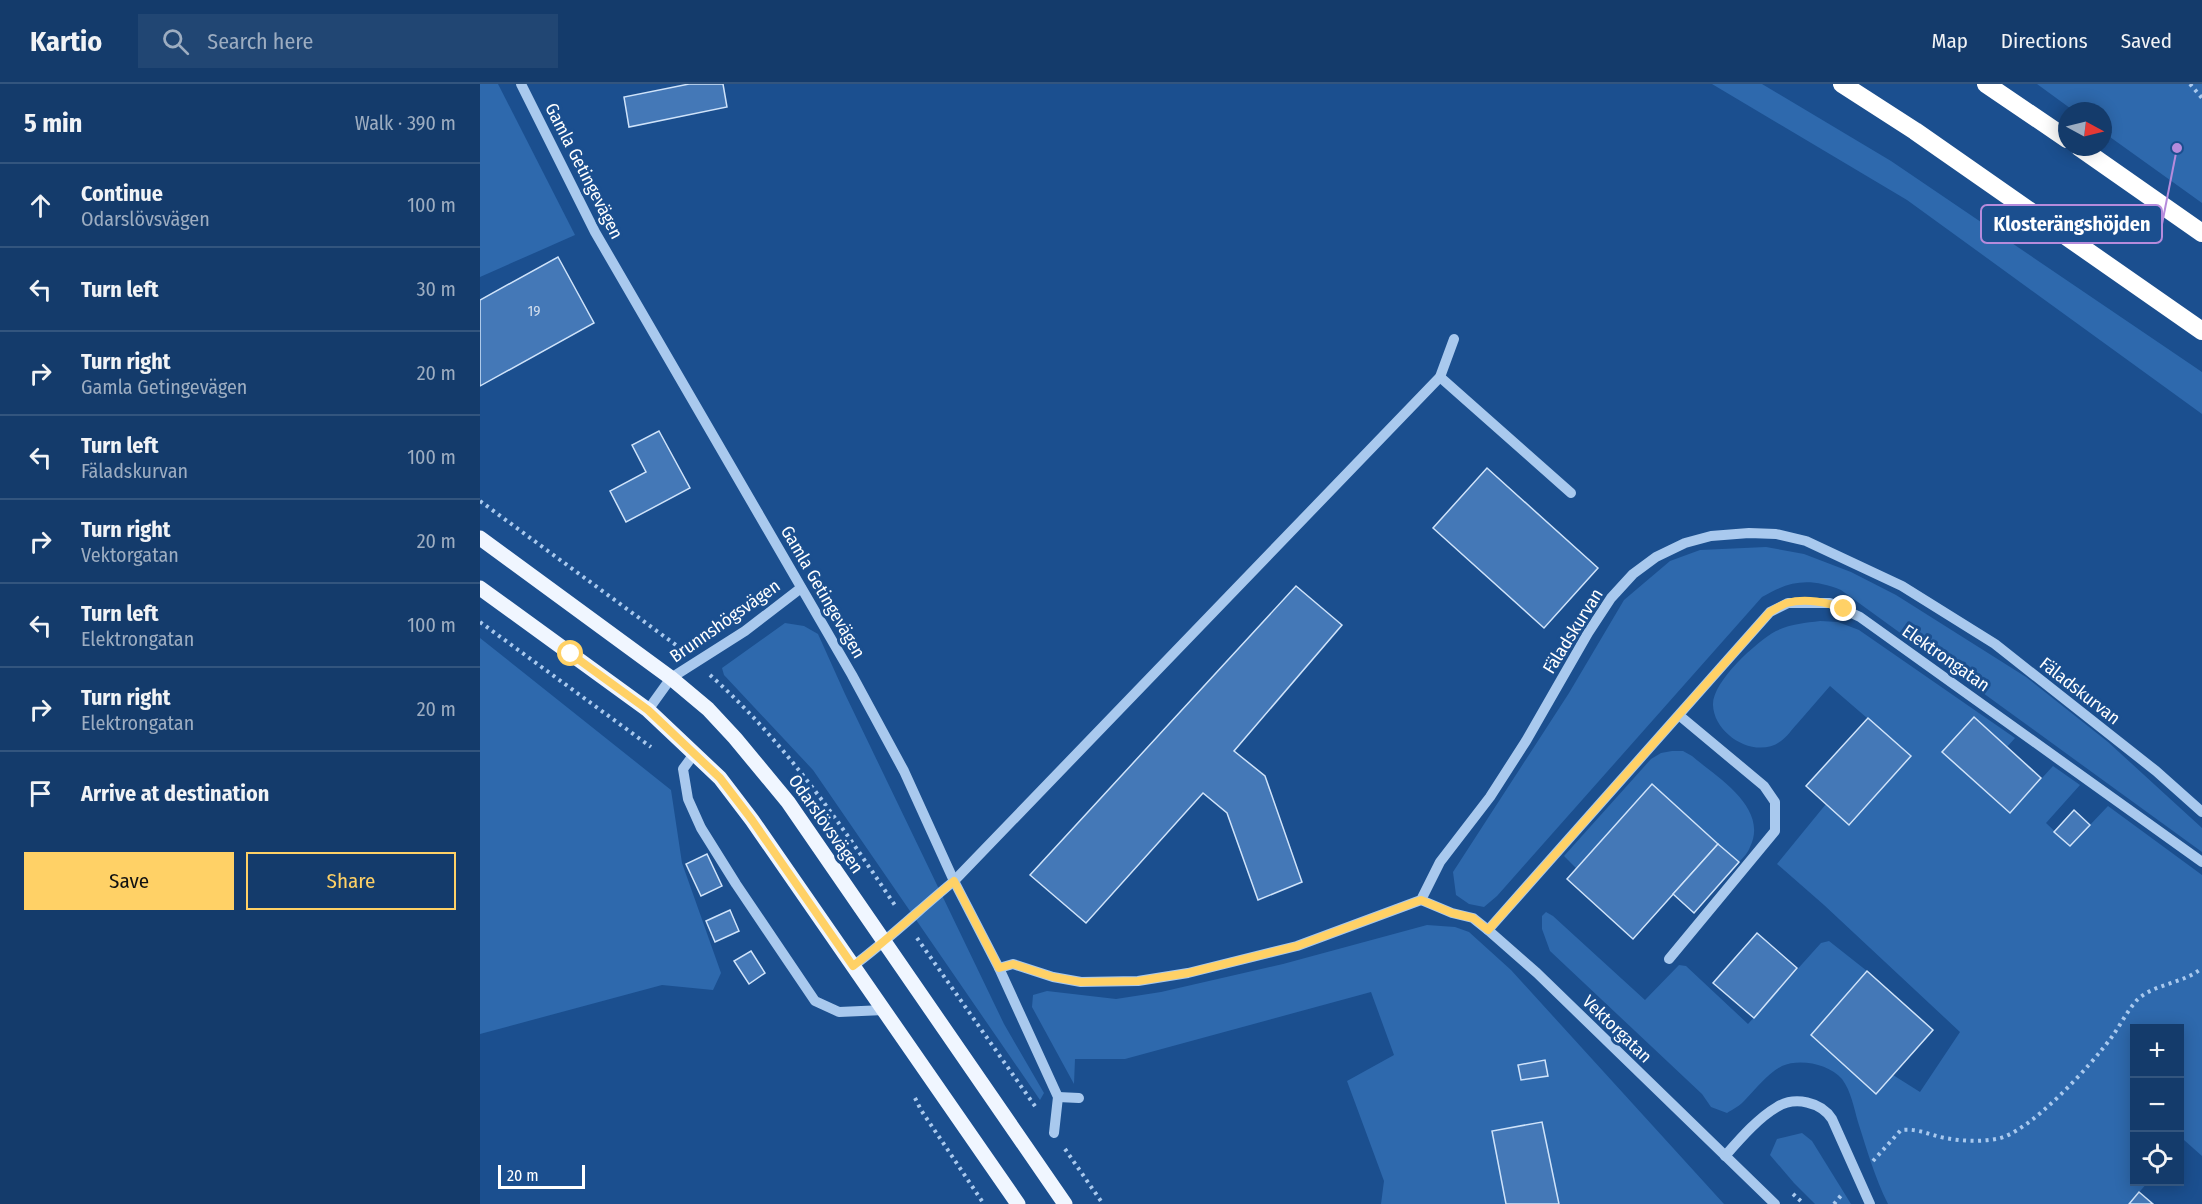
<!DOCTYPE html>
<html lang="en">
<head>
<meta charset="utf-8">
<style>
  :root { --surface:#143b6b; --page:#214673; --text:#f1f3f6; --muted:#9dadc1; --line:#33557e; --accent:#ffd166 }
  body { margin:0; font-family:"Fira Sans Condensed",sans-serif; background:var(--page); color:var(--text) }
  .controls { position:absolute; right:18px; bottom:18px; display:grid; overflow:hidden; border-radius:0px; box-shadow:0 3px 15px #0003 }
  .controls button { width:54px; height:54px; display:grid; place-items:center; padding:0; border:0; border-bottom:2px solid var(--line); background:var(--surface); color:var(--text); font:30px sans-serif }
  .compass { position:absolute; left:1578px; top:18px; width:54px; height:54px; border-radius:50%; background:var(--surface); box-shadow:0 3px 15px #0003; rotate:97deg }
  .scale { position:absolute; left:18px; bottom:15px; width:87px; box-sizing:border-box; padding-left:6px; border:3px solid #fff; border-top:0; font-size:16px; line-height:21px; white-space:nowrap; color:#fff; -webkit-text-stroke:4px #1b4f8f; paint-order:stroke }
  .stop { position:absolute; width:18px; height:18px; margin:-14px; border:4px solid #ffd166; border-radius:50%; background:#fff }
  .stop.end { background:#ffd166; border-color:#fff; box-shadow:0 2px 6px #0008 }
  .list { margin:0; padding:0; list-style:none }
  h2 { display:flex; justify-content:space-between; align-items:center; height:78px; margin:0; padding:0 24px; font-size:26px }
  h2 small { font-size:20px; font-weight:400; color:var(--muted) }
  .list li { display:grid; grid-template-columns:39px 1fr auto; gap:18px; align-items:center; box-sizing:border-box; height:84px; padding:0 24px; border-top:2px solid var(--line) }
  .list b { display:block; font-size:22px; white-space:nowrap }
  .list p { margin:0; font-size:20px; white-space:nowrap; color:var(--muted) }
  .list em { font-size:20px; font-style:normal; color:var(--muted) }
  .actions { display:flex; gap:12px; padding:18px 24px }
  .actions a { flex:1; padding:14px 0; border:2px solid var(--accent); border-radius:0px; text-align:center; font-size:21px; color:var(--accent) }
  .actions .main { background:var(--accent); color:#111 }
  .icon { flex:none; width:33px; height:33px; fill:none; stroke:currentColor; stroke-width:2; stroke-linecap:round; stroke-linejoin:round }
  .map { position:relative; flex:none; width:1722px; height:1120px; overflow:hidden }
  header { display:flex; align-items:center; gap:36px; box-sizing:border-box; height:84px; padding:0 30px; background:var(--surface); border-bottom:2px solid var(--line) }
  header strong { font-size:28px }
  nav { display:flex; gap:33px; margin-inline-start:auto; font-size:21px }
  .search { width:420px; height:54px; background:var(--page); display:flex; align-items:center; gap:15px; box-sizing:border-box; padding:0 21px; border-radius:0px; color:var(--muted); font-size:22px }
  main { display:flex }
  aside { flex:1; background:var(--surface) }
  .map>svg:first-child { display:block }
  .green { fill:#2e69ad }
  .building { fill:#4478b7; stroke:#cfe3fa; stroke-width:1.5 }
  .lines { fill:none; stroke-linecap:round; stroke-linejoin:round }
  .path { stroke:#a9c9ee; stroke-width:4; stroke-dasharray:3 4.5; stroke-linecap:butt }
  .minor { stroke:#a9c9ee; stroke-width:10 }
  .major { stroke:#f0f6ff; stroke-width:15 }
  .highway { stroke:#fff; stroke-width:18 }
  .route { stroke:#ffd166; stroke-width:8 }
  .labels { text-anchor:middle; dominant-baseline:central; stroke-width:6; stroke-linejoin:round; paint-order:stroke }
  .number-label { font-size:15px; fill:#d0dded }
  .street-label { font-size:18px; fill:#fff; stroke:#1b4f8f }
  .leader { fill:none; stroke:#b68bdc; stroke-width:2 }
  .callout-dot { fill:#b68bdc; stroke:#1b4f8f; stroke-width:2 }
  .callout { fill:#1b4f8f; stroke:#b68bdc; stroke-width:2 }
  .callout-label { font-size:20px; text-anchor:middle; font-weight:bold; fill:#fff }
</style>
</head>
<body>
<header>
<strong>Kartio</strong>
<div class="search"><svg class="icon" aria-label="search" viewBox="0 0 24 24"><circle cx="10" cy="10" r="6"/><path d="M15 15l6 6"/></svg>Search here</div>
<nav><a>Map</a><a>Directions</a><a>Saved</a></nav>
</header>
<main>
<aside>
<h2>5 min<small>Walk · 390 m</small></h2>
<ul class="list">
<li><svg class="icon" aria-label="ahead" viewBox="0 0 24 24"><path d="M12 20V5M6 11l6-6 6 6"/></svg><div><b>Continue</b><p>Odarslövsvägen</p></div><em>100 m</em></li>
<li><svg class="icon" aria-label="left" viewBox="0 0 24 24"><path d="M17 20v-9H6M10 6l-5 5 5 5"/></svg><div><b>Turn left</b></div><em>30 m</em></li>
<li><svg class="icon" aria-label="right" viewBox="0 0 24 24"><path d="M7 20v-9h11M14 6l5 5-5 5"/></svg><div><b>Turn right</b><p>Gamla Getingevägen</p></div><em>20 m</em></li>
<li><svg class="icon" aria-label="left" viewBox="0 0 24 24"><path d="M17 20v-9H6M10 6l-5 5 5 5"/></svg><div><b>Turn left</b><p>Fäladskurvan</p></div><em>100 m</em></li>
<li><svg class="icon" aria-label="right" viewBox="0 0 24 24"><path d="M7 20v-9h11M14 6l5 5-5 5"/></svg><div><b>Turn right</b><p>Vektorgatan</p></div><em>20 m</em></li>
<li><svg class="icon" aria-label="left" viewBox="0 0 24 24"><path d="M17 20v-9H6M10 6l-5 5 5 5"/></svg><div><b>Turn left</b><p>Elektrongatan</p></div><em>100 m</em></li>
<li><svg class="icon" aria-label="right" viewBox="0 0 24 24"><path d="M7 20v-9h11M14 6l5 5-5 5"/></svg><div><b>Turn right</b><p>Elektrongatan</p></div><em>20 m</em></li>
<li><svg class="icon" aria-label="arrive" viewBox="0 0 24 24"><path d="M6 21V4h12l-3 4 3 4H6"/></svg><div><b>Arrive at destination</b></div></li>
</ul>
<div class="actions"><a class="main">Save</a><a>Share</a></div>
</aside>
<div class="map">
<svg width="1722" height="1120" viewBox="0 0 1722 1120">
  <rect width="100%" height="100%" fill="#1b4f8f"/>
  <g class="green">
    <polygon points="0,0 18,0 95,151 0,193"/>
    <polygon points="1232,0 1282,0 1411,77 1722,288 1722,330 1427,116"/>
    <polygon points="1557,0 1722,0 1722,119 1623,48 1623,27 1594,27"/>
    <path d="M 1286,463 L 1324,470 L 1371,488 L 1416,511 L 1546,593 L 1628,658 L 1722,744 L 1722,768 L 1361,506 C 1330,494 1311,496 1282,513 L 1017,812 L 1004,823 L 989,820 L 976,811 L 973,788 L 1089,609 L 1144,516 L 1190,477 L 1220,466 Z"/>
    <path d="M 1340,537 L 1358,538 L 1379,546 L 1535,654 L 1527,663 L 1494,633 L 1462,668 L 1530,729 L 1573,682 L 1600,701 L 1566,739 L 1590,762 L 1628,722 L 1722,791 L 1722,1072 L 1704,1056 L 1700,1061 L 1700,944 L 1654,944 L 1654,1098 L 1668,1098 L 1649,1120 L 1408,1120 C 1395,1094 1387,1066 1378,1038 C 1374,1024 1371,1007 1362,995 C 1349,980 1320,974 1302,982 C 1287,990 1277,1004 1265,1016 C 1260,1022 1253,1025 1247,1029 L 1231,1023 L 1222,1010 L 1070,867 L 1062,845 L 1062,832 L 1066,828 L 1073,832 L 1165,916 L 1199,881 L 1206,882 L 1268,940 L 1341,859 L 1349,857 L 1387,887 L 1331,951 L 1396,1010 L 1413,991 L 1440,1008 L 1480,948 L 1344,821 L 1297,780 L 1346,720 L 1370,741 L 1431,672 L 1350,602 C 1339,615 1328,627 1317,640 C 1312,645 1307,653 1301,657 C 1276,676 1234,651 1233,621 C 1232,598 1276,558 1296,547 C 1310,540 1325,539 1340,537 Z"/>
    <polygon points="305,539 324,542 338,550 365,610 524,940 564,1009 560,1016 333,686 244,591 242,584"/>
    <polygon points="0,554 191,706 202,779 241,889 233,906 182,901 0,950"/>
    <path d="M 1192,667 L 1203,667 L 1212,672 C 1238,694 1289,724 1270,763 C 1268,769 1263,774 1259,778 L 1172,700 L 1096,784 L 1084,772 L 1171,675 L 1181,669 Z"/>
    <polygon points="947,841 975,843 989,848 1031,886 1244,1120 901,1120 904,1097 867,997 914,971 891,908 645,975 595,975 594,1000 552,923 553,911 567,907 636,915 681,908 803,880"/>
    <polygon points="1322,1049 1332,1057 1371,1120 1335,1120 1314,1099 1290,1071 1297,1055"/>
  </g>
  <g class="building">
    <polygon points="209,0 243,0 247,23 149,43 144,13"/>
    <polygon points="78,173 114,239 0,302 0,216"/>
    <polygon points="179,347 210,404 146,438 130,407 166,388 152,361"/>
    <polygon points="1007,384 1118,484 1064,544 953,444"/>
    <polygon points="816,502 862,541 754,667 785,692 822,798 778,816 747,729 723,709 606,839 550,791"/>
    <polygon points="1494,633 1561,694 1530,729 1462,668"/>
    <polygon points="1388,634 1431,672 1369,741 1326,702"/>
    <polygon points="1172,700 1238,760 1153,855 1087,795"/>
    <polygon points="1594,726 1610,741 1590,762 1574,748"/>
    <polygon points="1238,760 1259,778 1214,829 1193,810"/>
    <polygon points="227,770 242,802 221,812 206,780"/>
    <polygon points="250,826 259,847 235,858 226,837"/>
    <polygon points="1277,849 1317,884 1274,934 1233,899"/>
    <polygon points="271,867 285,889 269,900 254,877"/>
    <polygon points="1387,887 1453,946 1396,1010 1331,951"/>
    <polygon points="1065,976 1068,992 1041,996 1038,981"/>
    <polygon points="1062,1038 1079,1120 1026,1120 1012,1047"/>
    <polygon points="1659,1108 1673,1120 1649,1120"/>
  </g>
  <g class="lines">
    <g class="path">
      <polyline points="1710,0 1722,14"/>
      <polyline points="0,417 200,564"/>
      <polyline points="0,538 171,663"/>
      <path d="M 230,591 C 306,659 360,739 416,823"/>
      <polyline points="437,854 557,1025"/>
      <polyline points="435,1014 441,1026 504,1120"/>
      <polyline points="585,1065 623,1120"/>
      <path d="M 1393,1077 L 1421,1046 C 1438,1044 1449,1051 1465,1054 C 1481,1057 1499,1058 1516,1055 C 1549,1050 1611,981 1631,954 C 1640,942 1647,927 1657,916 C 1675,899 1703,900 1722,884"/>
      <polyline points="1313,1110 1324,1120"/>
      <polyline points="1354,1120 1363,1109"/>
    </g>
    <g class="minor">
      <polyline points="41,0 115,148 372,591 424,687 474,797 519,884 578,1013 574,1049"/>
      <polyline points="960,293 1091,409"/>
      <polyline points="168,626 191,594 265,547 321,504"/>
      <polyline points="214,670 203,685 208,715 221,744 256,800 335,917 359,928 404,926"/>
      <polyline points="941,816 972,829 993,834 1008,846 1057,889 1295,1120"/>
      <polyline points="1008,846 1290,528 1308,519 1350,519 1380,533 1722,778"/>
      <polyline points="1189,875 1295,747 1295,718 1284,702 1200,632"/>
      <path d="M 373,882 C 408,856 440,825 474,797 L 960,293 L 974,255"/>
      <polyline points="519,884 533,880 573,893 601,898 658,897 708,889 817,862 941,816 960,778 1010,713 1046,657 1108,549 1131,514 1153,490 1176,473 1205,459 1231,452 1269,449 1296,450 1326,457 1422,502 1515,560 1676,687 1722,728"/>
      <polyline points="578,1013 599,1014"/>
      <path d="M 1245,1072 C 1260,1055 1278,1034 1297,1023 C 1315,1012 1341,1018 1352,1035 L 1390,1120"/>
    </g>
    <g class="major">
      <polyline points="0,454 191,594 228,625 255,654 308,718 585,1120"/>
      <polyline points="0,504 168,626 240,694 272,736 538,1120"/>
    </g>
    <g class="highway">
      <polyline points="1362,0 1435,47 1722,247"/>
      <polyline points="1506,0 1587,55"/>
      <polyline points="1599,63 1722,149"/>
    </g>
  </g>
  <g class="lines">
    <path class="route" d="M 91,570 L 168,626 L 240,694 L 272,736 L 373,882 C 408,856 440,825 474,797 L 519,884 L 533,880 L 573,893 L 601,898 L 658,897 L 708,889 L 817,862 L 941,816 L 972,829 L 993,834 L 1008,846 L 1290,528 C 1295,525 1301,521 1307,519 C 1325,514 1348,518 1364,525"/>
  </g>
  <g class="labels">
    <g class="number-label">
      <text x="54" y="227">19</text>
    </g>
    <g class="street-label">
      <text transform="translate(104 87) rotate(63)">Gamla Getingevägen</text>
      <text transform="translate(343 508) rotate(60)">Gamla Getingevägen</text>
      <text transform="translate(245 537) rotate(-35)">Brunnshögsvägen</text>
      <text transform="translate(1093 547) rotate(-58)">Fäladskurvan</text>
      <text transform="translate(1466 574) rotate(35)">Elektrongatan</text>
      <text transform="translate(1600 607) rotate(38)">Fäladskurvan</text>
      <text transform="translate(346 740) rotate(55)">Odarslövsvägen</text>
      <text transform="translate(1137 945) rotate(44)">Vektorgatan</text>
    </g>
  </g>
  <path class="leader" d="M1697 64L1682 140"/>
  <circle class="callout-dot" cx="1697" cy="64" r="6"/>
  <rect class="callout" x="1501" y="121" width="181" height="38" rx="6"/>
  <g class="callout-label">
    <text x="1592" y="147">Klosterängshöjden</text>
  </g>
</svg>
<div class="controls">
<button>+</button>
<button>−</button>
<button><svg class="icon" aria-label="locate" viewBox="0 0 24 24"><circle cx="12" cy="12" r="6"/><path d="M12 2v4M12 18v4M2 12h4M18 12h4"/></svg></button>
</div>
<svg class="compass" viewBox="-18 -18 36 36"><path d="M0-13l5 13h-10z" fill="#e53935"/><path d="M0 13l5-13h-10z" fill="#9dadc1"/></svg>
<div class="scale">20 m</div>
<div class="stop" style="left:91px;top:570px"></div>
<div class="stop end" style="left:1364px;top:525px"></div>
</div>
</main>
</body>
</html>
